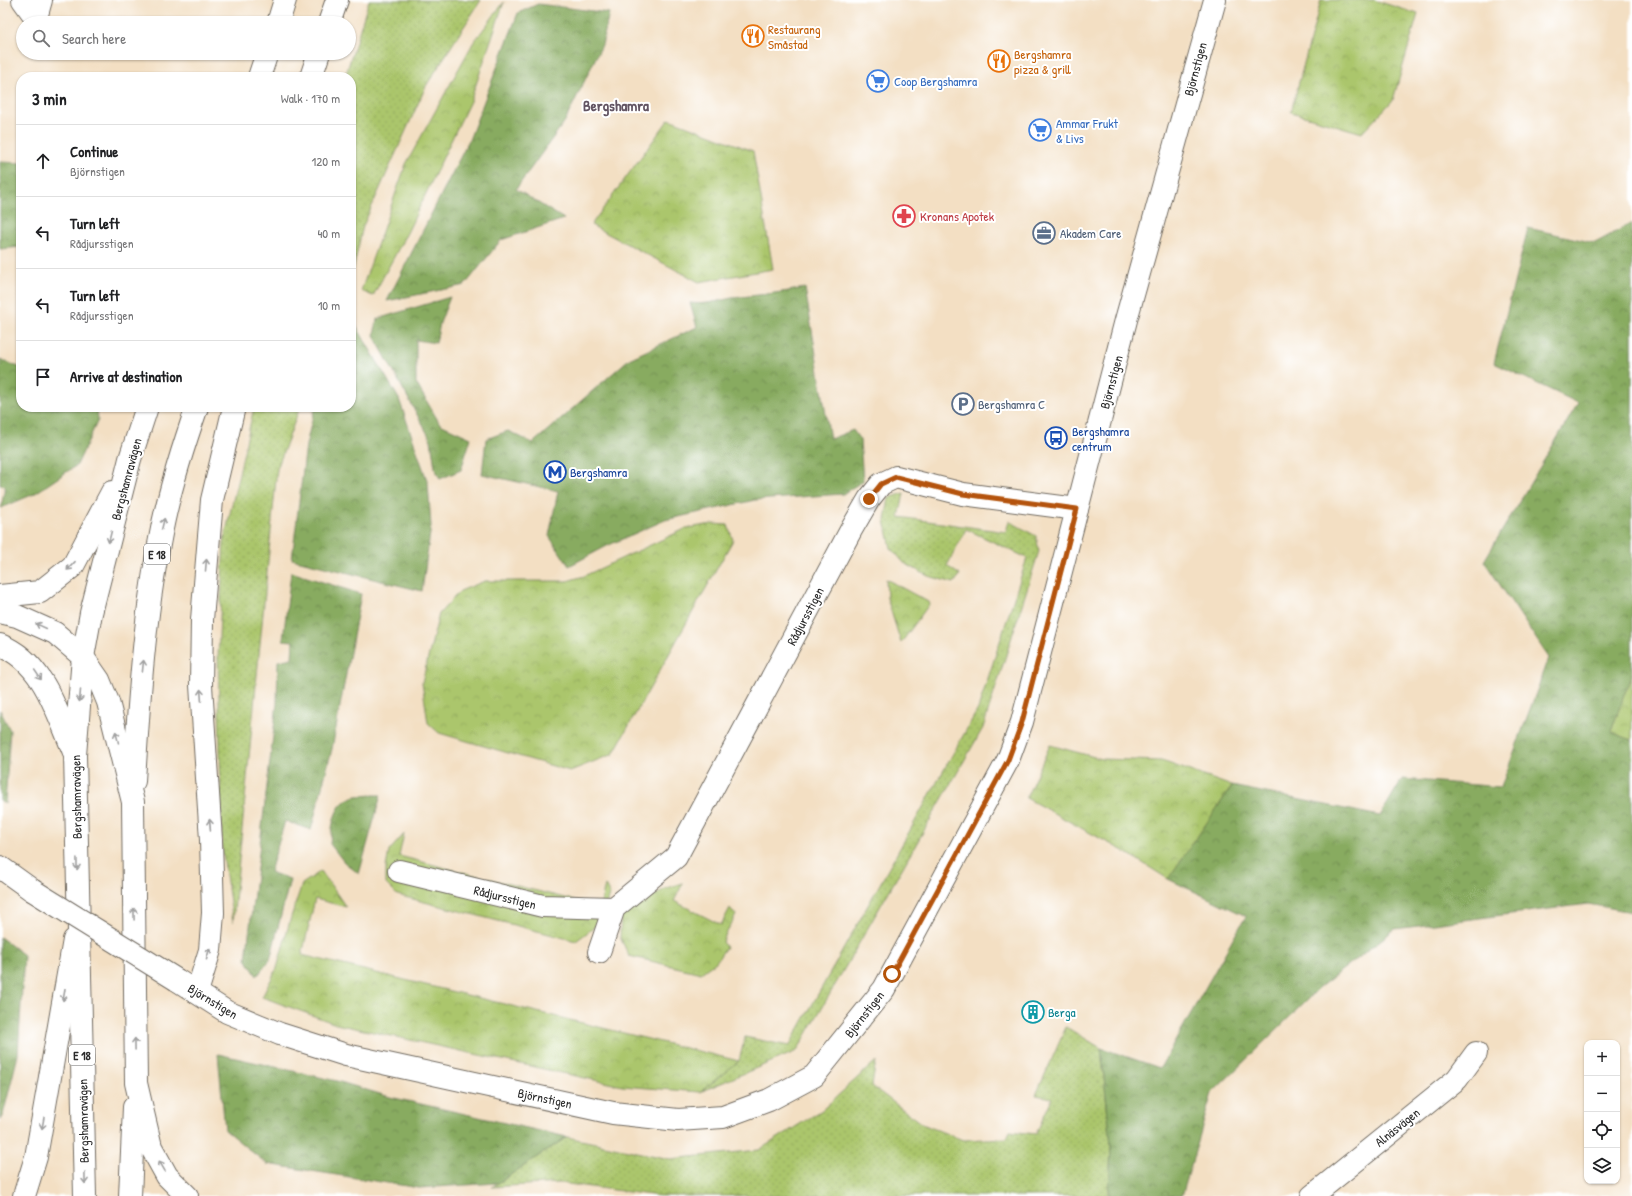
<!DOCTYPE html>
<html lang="en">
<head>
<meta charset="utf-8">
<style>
  :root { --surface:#fff; --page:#f6f6f6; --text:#202124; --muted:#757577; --line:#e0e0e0 }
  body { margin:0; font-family:"Patrick Hand",sans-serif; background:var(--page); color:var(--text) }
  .controls { position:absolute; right:12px; bottom:12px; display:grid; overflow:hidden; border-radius:8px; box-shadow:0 1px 3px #0004 }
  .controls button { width:36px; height:36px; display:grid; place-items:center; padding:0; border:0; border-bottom:1px solid var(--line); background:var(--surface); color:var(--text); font:20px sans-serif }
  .stop { position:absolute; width:12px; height:12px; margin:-9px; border:3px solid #b45309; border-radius:50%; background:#fff }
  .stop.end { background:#b45309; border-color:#fff; box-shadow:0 1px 4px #0008 }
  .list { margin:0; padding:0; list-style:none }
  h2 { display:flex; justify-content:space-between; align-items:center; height:52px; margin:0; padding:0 16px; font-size:17px }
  h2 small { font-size:13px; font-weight:400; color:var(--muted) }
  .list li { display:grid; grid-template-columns:26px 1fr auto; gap:12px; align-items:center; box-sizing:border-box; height:72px; padding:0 16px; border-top:1px solid var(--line) }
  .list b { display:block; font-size:15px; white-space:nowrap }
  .list p { margin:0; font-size:13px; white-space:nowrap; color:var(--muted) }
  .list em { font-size:13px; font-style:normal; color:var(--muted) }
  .icon { flex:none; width:22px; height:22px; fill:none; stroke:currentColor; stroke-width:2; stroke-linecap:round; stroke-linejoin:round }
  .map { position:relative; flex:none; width:1632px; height:1196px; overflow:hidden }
  .search { position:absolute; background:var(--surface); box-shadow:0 1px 3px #0004; left:16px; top:16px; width:340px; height:44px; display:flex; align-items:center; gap:10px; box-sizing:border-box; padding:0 14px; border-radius:22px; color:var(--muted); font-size:15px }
  .panel { position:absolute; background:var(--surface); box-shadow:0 1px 3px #0004; left:16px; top:72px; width:340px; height:340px; border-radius:16px }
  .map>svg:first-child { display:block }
  .grass { fill:url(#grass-dots); stroke:#6b784c }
  .forest { fill:url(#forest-crowns); stroke:#5a6b46 }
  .park { fill:url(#park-crowns); stroke:#6b784c }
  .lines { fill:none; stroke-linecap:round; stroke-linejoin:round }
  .street-casing { stroke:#716a60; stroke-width:24 }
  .secondary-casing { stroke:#716a60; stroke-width:24 }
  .primary-casing { stroke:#716a60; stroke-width:24 }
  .highway-casing { stroke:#716a60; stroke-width:24 }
  .street { stroke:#fff; stroke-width:22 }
  .secondary { stroke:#fff; stroke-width:22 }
  .primary { stroke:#fff; stroke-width:22 }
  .highway { stroke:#fff; stroke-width:22 }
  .street-bridge-casing { stroke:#716a60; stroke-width:24; stroke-linecap:butt }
  .street-bridge { stroke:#fff; stroke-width:22 }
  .oneway { stroke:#a0a0a0 }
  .route { stroke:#b45309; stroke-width:5 }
  .labels { text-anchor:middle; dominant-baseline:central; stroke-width:4; stroke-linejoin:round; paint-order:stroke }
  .shield { fill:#fff; stroke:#6b6b6b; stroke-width:1 }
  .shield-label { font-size:12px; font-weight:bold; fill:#2b2b2b }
  .food-label { font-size:13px; fill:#c56008; stroke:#fff; text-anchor:start }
  .street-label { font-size:13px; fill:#2b2b2b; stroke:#fff }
  .shop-label { font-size:13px; fill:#366cbe; stroke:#fff; text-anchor:start }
  .health-label { font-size:13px; fill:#be3a42; stroke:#fff; text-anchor:start }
  .service-label { font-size:13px; fill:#4e5e75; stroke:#fff; text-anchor:start }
  .transit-label { font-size:13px; fill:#164399; stroke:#fff; text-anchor:start }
  .culture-label { font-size:13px; fill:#0d838f; stroke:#fff; text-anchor:start }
  .quarter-label { font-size:15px; font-weight:bold; fill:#635563; stroke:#fff }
</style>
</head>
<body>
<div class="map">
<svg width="1632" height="1196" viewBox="0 0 1632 1196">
  <defs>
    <pattern id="grass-dots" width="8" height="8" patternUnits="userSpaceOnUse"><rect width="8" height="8" fill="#abc66c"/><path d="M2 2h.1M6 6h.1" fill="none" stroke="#93aa5e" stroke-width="1.8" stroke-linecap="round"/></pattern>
    <pattern id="forest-crowns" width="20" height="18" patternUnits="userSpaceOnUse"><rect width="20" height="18" fill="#88ab60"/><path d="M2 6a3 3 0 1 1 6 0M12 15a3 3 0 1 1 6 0" fill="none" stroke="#6f8b4f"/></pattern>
    <pattern id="park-crowns" width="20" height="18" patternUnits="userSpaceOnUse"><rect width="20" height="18" fill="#abc66c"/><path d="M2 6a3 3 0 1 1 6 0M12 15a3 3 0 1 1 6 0" fill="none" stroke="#93aa5e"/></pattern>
  </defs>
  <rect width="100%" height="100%" fill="#fff"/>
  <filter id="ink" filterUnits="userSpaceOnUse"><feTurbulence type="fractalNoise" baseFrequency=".025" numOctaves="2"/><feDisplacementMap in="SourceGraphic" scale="8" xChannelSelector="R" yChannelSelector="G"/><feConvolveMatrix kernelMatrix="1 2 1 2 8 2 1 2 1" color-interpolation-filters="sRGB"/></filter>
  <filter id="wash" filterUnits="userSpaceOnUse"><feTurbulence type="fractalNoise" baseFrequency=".012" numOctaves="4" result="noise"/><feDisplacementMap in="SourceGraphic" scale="16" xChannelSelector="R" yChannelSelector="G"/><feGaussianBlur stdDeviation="0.9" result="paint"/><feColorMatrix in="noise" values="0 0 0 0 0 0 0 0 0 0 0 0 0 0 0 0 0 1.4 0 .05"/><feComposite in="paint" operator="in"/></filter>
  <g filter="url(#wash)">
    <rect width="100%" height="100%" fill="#f3dfc3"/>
    <g class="grass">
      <polygon points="369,0 481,0 426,86 363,226 353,270 351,272 351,77 345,77"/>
      <polygon points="254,407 300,407 277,469 233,922 222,848 218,656 224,540"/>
      <polygon points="904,493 899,517 1006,532 1009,521 1036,536 1039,551 983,728 797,1051 700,1092 739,1061 745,1037 789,1046 978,709 1027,558 966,529 947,566 960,575 954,583 928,576 904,563 891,548 885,520 889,498"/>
      <polygon points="1066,1027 1101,1048 1111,1144 1109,1196 659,1196 560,1183 492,1187 567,1137 670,1159 759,1150 822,1110 876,1061 872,1086 922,1124 963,1140 1007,1138 1010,1131 1036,1134 1052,1098 1036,1095"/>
    </g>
    <g class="forest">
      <polygon points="538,4 609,13 602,45 565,121 516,189 564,219 501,240 465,285 387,301 469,140 518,13"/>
      <polygon points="0,162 21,163 21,247 0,249"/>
      <polygon points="1632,223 1632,673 1611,732 1632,740 1632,912 1588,904 1395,929 1320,987 1212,1093 1182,1196 1109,1196 1111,1144 1101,1048 1160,1068 1246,916 1168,879 1232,786 1380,816 1402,779 1501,787 1549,658 1484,561 1578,403 1494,363 1528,228 1595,243"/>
      <path d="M 805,288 L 830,439 L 853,430 L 860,440 L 863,481 L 843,494 L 755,500 L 665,520 L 609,545 L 569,566 L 549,536 L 558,491 L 482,474 L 486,439 L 508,431 L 533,443 L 629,359 L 697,327 L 690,303 C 706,305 717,301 732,298 C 757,295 781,293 805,288 Z"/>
      <polygon points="450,297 440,323 436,343 416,340 416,383 440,424 471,438 461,470 440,479 435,468 431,440 374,336 377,319"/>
      <polygon points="354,322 399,399 428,483 431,526 422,591 292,559 306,445 315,407 351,407 351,330"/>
      <polygon points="0,359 21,368 21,407 97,407 98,420 77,465 34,494 1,508 5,486 0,485"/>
      <polygon points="291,572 361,594 332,749 311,830 285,821 270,872 290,879 270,960 257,976 246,959 277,703 278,661 292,658 293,641 283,640"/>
      <polygon points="0,710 10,730 5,804 0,800"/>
      <path d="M 381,795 L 359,874 L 344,862 L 330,844 C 332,825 334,800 357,796 C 365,795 373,795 381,795 Z"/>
      <polygon points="0,937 24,955 18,1055 3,1115 0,1120"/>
      <polygon points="218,1054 337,1081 390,1097 567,1137 498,1183 419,1188 267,1164 225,1130"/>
    </g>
    <g class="park">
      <polygon points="1321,0 1374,0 1418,14 1393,100 1362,133 1291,112"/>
      <polygon points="504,2 471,99 408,231 373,296 361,291 406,164 473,43"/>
      <polygon points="669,119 753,151 773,269 699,282 591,225"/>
      <polygon points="713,524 728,525 733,540 613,754 570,771 439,733 428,723 422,682 439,614 460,591 485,581 567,581 584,576 687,528"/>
      <polygon points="886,579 930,603 901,643 887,598"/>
      <polygon points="1632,673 1632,740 1611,732"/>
      <polygon points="1050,745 1102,759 1162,761 1232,786 1168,879 1127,853 1026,798"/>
      <polygon points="404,834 399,856 600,907 605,885 610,895 596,926 576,941 397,895 386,884 386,867 389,851"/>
      <polygon points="321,871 346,907 315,899 302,955 739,1061 700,1092 622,1086 336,1024 262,997 277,968 291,917 302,884"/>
      <polygon points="683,883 674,901 721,925 730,908 736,915 722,942 726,947 716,962 701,973 629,956 620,937 621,913 667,888"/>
    </g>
  </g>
  <g filter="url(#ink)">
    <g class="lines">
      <g class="street-casing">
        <g id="street">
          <polyline points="23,0 36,18 41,0"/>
          <polyline points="0,867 32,890"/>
          <polyline points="399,871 543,906 614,908"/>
          <polyline points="599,952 614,908 676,857 851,530 869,499 881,484 896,477 963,494 1077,509"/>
          <polyline points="1312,1196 1457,1079 1476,1053"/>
        </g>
      </g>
      <g class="secondary-casing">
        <polyline id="secondary" points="177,980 227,1012 280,1034 346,1055 613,1113 678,1120 723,1117 769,1100 814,1076 884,989 1008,760 1022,722 1126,320 1215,0"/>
      </g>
      <g class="primary-casing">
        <polyline id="primary" points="24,1196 36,1157 74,940"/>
      </g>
      <g class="highway-casing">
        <g id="highway">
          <polyline points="278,23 285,0"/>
          <polyline points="329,23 337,0"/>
          <polyline points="259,77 267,53"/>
          <polyline points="311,77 319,53"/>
          <polyline points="0,596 40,592 73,566 112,492"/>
          <polyline points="0,612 17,616 55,633 83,657 99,680 108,702 133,802 136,1083 151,1147 167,1176 187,1196"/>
          <path d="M 0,645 C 44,662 57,713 74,752"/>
          <path d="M 134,781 C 139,700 144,619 160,539 C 168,494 182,450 197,407"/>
          <polyline points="197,992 210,950 213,913 211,840 201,685 202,620 212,500 234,407"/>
          <polyline points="85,1196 75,755 83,657 91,613 130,459 147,407"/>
          <polyline points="130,1196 134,1107"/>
        </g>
      </g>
      <use href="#street" class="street"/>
      <use href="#secondary" class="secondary"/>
      <use href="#primary" class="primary"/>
      <use href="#highway" class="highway"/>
      <g class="street-bridge-casing">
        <polyline id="street-bridge" points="32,890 177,980"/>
      </g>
      <use href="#street-bridge" class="street-bridge"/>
    </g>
    <defs><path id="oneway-shaft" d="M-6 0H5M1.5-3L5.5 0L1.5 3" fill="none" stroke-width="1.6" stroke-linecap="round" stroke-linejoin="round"/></defs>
    <g class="oneway">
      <use href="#oneway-shaft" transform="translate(163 524) rotate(-76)"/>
      <use href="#oneway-shaft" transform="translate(110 537) rotate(104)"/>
      <use href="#oneway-shaft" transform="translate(206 565) rotate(-85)"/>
      <use href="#oneway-shaft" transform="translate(71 566) rotate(133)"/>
      <use href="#oneway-shaft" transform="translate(41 626) rotate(-155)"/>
      <use href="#oneway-shaft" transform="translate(143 666) rotate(-84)"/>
      <use href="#oneway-shaft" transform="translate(38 675) rotate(56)"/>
      <use href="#oneway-shaft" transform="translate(201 695) rotate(-94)"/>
      <use href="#oneway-shaft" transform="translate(80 696) rotate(95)"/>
      <use href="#oneway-shaft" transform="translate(117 737) rotate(-104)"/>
      <use href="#oneway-shaft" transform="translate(210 825) rotate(-94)"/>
      <use href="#oneway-shaft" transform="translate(77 864) rotate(89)"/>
      <use href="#oneway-shaft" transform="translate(134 914) rotate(-91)"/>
      <use href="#oneway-shaft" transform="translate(208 954) rotate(-75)"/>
      <use href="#oneway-shaft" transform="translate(64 995) rotate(100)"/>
      <use href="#oneway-shaft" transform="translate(135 1044) rotate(-91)"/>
      <use href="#oneway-shaft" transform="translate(43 1123) rotate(100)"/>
      <use href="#oneway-shaft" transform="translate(162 1166) rotate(-120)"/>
      <use href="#oneway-shaft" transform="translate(85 1178) rotate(89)"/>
    </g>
  </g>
  <g class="lines" filter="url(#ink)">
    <polyline class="route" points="869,499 881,484 896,477 963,494 1077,509 1022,722 1008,760 892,974"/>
  </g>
  <defs>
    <g id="restaurant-ring" transform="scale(1.15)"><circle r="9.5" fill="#fff" stroke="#e8710a" stroke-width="1.5"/><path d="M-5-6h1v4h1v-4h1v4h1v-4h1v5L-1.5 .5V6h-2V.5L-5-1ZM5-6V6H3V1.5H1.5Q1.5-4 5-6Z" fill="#e8710a"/></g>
    <g id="supermarket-ring" transform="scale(1.15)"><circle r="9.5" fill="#fff" stroke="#3f7fe0" stroke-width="1.5"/><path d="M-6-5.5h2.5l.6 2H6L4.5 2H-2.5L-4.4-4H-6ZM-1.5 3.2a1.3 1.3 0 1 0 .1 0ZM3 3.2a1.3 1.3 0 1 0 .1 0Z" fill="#3f7fe0"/></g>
    <g id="pharmacy-ring" transform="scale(1.15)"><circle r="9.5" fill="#fff" stroke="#e0444e" stroke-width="1.5"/><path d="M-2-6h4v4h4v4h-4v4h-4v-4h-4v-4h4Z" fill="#e0444e"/></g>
    <g id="office-ring" transform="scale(1.15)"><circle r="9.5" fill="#fff" stroke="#5c6f8a" stroke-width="1.5"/><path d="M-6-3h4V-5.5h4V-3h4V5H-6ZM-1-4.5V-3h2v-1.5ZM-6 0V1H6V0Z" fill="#5c6f8a"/></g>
    <g id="parking-ring" transform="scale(1.15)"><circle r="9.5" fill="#fff" stroke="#5c6f8a" stroke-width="1.5"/><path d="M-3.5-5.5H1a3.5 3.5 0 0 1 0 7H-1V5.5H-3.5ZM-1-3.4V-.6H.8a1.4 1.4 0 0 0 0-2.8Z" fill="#5c6f8a"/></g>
    <g id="bus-ring" transform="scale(1.15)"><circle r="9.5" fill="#fff" stroke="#1a4fb4" stroke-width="1.5"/><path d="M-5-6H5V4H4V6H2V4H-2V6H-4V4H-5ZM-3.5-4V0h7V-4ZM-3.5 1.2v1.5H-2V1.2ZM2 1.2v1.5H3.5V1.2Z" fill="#1a4fb4"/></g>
    <g id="metro-ring" transform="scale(1.15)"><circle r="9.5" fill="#fff" stroke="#1a4fb4" stroke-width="1.5"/><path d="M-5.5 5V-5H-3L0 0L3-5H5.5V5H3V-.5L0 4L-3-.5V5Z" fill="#1a4fb4"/></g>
    <g id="building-ring" transform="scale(1.15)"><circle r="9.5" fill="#fff" stroke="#0f9aa8" stroke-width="1.5"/><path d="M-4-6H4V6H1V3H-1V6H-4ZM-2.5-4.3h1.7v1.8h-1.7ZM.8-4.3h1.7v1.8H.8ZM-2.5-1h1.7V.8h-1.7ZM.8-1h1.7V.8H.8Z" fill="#0f9aa8"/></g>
  </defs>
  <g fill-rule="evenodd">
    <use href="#restaurant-ring" x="753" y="36"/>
    <use href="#restaurant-ring" x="999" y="61"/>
    <use href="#supermarket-ring" x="878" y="81"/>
    <use href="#supermarket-ring" x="1040" y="130"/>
    <use href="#pharmacy-ring" x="904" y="216"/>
    <use href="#office-ring" x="1044" y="233"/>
    <use href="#parking-ring" x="963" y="404"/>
    <use href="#bus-ring" x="1056" y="438"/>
    <use href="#metro-ring" x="555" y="472"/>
    <use href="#building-ring" x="1033" y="1012"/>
  </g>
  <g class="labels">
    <g class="shield">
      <rect x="144" y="544" width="26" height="20" rx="3"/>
      <rect x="69" y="1045" width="26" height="20" rx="3"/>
    </g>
    <g class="shield-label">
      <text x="157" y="554">E 18</text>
      <text x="82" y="1055">E 18</text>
    </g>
    <g class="food-label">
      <text x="768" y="29">Restaurang<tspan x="768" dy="15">Småstad</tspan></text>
      <text x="1014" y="54">Bergshamra<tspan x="1014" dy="15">pizza &amp; grill</tspan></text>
    </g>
    <g class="street-label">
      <text transform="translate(1195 69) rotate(-75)">Björnstigen</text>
      <text transform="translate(1111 382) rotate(-75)">Björnstigen</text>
      <text transform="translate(126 479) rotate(-75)">Bergshamravägen</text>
      <text transform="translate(805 616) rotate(-62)">Rådjursstigen</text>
      <text transform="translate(76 797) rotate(-91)">Bergshamravägen</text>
      <text transform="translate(505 897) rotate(14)">Rådjursstigen</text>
      <text transform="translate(213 1001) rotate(31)">Björnstigen</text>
      <text transform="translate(864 1014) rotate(-52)">Björnstigen</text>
      <text transform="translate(545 1098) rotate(12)">Björnstigen</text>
      <text transform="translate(83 1121) rotate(-91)">Bergshamravägen</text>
      <text transform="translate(1397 1127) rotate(-39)">Alnäsvägen</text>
    </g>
    <g class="shop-label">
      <text x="894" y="81">Coop Bergshamra</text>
      <text x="1056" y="123">Ammar Frukt<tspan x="1056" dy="15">&amp; Livs</tspan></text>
    </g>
    <g class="health-label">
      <text x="920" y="216">Kronans Apotek</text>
    </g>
    <g class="service-label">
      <text x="1060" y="233">Akadem Care</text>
      <text x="978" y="404">Bergshamra C</text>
    </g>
    <g class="transit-label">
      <text x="1072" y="431">Bergshamra<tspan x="1072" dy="15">centrum</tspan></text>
      <text x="570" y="472">Bergshamra</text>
    </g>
    <g class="culture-label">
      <text x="1048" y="1012">Berga</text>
    </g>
    <g class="quarter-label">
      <text x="616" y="105">Bergshamra</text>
    </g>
  </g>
</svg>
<div class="controls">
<button>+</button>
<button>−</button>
<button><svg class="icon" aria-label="locate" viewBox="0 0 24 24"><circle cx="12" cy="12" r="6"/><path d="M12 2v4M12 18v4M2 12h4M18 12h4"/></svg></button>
<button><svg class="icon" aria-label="layers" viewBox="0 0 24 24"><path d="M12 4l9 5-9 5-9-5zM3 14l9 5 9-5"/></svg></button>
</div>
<div class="stop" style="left:892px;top:974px"></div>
<div class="stop end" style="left:869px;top:499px"></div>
<div class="search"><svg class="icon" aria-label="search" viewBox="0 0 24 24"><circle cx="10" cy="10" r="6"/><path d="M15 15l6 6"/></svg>Search here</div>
<section class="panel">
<h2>3 min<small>Walk · 170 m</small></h2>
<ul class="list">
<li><svg class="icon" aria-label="ahead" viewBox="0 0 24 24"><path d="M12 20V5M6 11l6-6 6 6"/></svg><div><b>Continue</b><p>Björnstigen</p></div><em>120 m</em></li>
<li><svg class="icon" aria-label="left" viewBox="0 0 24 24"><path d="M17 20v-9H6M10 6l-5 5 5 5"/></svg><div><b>Turn left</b><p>Rådjursstigen</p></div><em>40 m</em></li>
<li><svg class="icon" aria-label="left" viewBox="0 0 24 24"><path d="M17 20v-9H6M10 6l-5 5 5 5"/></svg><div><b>Turn left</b><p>Rådjursstigen</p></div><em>10 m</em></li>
<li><svg class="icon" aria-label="arrive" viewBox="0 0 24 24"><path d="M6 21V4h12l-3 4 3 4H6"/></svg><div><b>Arrive at destination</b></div></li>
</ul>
</section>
</div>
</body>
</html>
